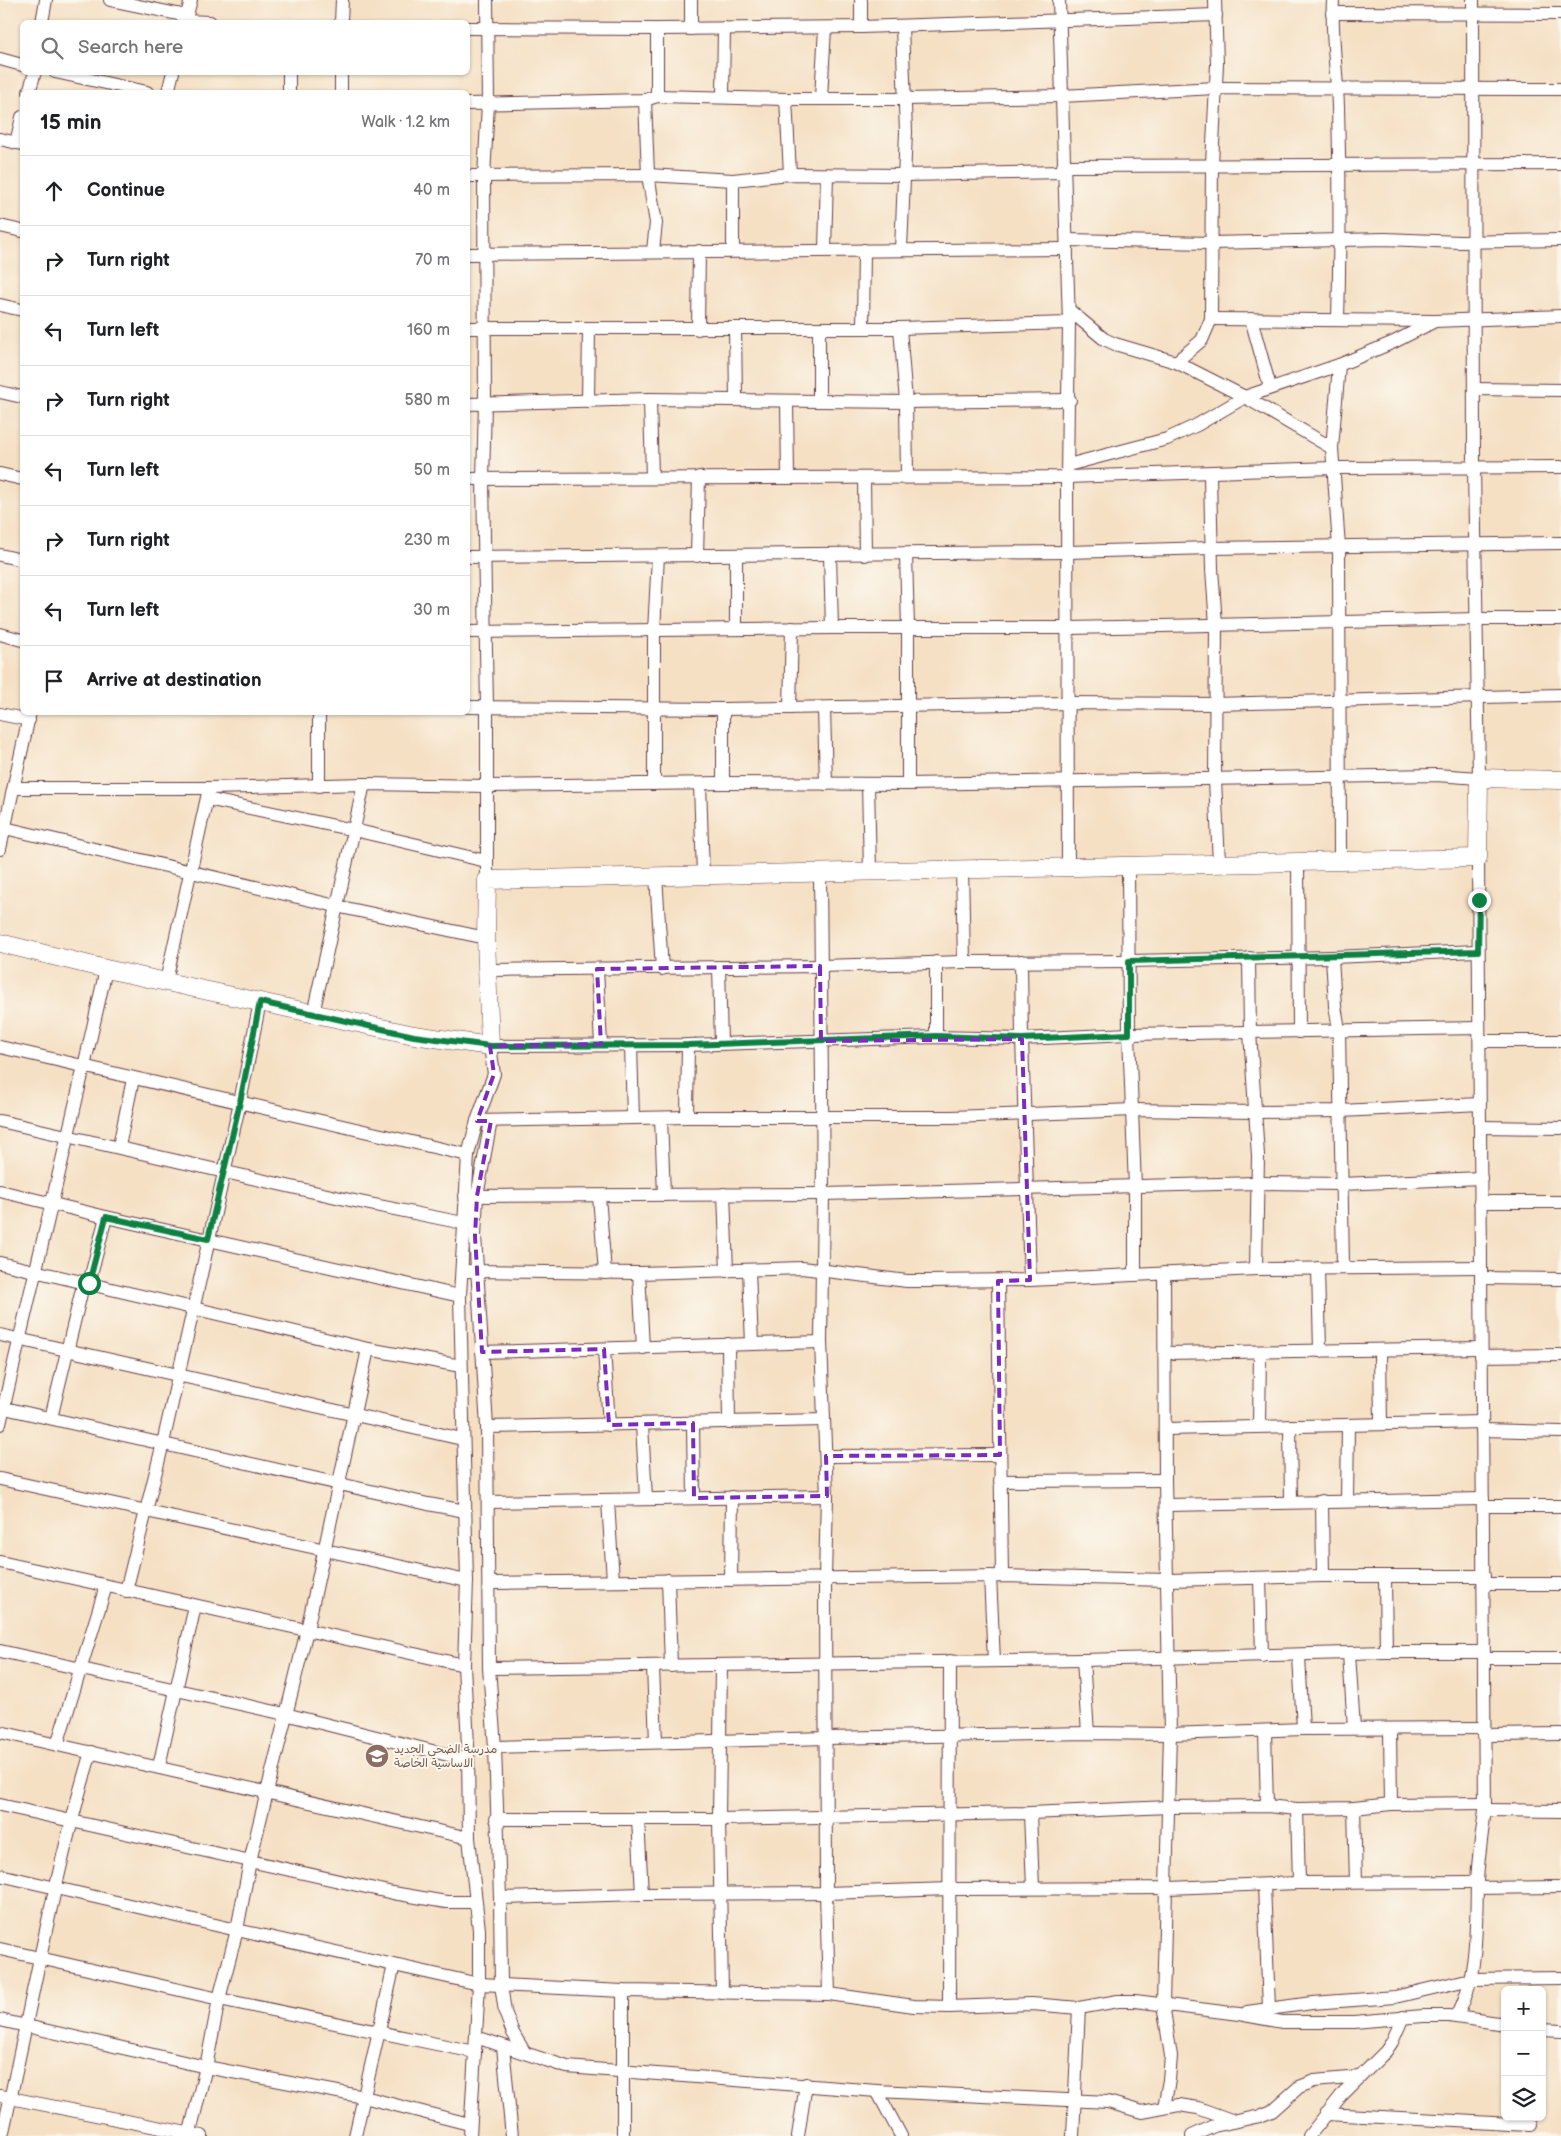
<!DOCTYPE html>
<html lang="en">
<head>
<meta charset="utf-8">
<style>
  :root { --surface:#fff; --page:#f2f2f2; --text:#202124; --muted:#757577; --line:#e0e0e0 }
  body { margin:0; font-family:"Balsamiq Sans","Playpen Sans Arabic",sans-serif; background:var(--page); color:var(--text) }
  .controls { position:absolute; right:15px; bottom:15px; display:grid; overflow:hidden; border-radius:8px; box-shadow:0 1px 4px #0004 }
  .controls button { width:45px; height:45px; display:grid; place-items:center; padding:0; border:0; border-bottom:1px solid var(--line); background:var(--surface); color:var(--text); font:25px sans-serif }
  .stop { position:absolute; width:15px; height:15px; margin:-11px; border:4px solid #0b8043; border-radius:50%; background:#fff }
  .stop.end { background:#0b8043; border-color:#fff; box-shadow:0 1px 5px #0008 }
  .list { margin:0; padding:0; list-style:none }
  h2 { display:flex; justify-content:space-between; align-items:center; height:65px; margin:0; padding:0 20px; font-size:21px }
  h2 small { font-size:16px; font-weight:400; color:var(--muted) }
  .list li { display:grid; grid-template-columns:32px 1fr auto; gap:15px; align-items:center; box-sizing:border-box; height:70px; padding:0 20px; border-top:1px solid var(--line) }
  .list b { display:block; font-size:19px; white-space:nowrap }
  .list em { font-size:16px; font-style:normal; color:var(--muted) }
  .icon { flex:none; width:28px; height:28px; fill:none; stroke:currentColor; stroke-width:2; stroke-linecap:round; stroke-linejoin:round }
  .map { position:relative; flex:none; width:1561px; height:2136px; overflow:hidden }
  .search { position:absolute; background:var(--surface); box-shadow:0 1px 4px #0004; left:20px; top:20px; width:450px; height:55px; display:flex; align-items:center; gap:12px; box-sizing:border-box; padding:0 18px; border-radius:8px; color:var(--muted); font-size:19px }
  .panel { position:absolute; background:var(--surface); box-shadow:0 1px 4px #0004; left:20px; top:90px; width:450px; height:625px; border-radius:8px }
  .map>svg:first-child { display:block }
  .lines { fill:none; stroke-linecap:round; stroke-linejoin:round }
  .minor-casing { stroke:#643c42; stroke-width:14 }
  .secondary-casing { stroke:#643c42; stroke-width:19 }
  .minor { stroke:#fff; stroke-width:12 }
  .secondary { stroke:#fff; stroke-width:18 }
  .route { stroke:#0b8043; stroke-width:6 }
  .marked { fill:none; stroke:#7b2cbf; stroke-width:4; stroke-dasharray:10 6; stroke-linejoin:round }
  .labels { text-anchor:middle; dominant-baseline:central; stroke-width:4; stroke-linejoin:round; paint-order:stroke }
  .education-label { font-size:12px; fill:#785e54; stroke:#fbf7ec; text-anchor:start }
</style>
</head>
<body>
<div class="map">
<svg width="1561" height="2136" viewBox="0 0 1561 2136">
  <rect width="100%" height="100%" fill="#fbf7ec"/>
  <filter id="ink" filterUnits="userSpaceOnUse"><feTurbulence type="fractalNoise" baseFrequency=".02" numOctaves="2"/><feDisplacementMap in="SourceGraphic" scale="10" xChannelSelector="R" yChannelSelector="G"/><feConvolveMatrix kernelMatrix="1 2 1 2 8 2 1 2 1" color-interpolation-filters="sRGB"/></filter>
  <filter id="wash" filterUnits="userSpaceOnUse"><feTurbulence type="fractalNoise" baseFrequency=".0096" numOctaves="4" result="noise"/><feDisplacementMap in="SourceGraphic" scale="20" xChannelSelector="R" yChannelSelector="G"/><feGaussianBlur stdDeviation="1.12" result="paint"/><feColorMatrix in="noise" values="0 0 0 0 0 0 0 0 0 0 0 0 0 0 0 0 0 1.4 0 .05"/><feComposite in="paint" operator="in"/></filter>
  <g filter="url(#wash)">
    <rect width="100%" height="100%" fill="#f5e0c4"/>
  </g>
  <g filter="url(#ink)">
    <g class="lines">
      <g class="minor-casing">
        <g id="minor">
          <polyline points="110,0 187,16"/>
          <polyline points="487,0 488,104 484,176 485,403 483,479 487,707 487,880"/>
          <polyline points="691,0 691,29"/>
          <polyline points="861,0 861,27"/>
          <polyline points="1059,0 1069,323 1067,477 1068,866"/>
          <path d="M 1333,0 C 1331,36 1337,71 1338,107 C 1340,178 1340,249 1338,320"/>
          <polyline points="1332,13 1561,14"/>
          <polyline points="185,21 210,22"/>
          <polyline points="42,22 46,0"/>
          <polyline points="185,22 191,0"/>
          <polyline points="341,22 342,0"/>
          <polyline points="468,28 657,29 861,27 1216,15"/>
          <polyline points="0,59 22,65"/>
          <polyline points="55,72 147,92"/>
          <polyline points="29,92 35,72"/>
          <polyline points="168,92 173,72"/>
          <polyline points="289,92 289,72"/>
          <polyline points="341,92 341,72"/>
          <polyline points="657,96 657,29"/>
          <polyline points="723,96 724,28"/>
          <polyline points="821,98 825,28"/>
          <polyline points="786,99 790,174"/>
          <polyline points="645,100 648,175 656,223 653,251"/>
          <polyline points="468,104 645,100 657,96 786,99 905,99 1061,96 1216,88 1561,89"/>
          <polyline points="0,139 22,144"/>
          <polyline points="16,143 22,117"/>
          <polyline points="1063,166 1561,164"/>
          <polyline points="468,176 648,175 733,180 790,174 905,175 1064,172"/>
          <polyline points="733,180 733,251"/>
          <polyline points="0,226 22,231"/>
          <polyline points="1067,240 1210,243 1385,239 1460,242 1561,240"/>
          <polyline points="901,249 906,132 902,26"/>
          <polyline points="825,250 827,175"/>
          <polyline points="468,254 1067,249"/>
          <polyline points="0,305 22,310"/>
          <polyline points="1069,310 1104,339 1115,344 1176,362 1245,397 1332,448 1339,547 1340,860"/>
          <polyline points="1211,319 1435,321 1561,316"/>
          <polyline points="1251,319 1270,387"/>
          <polyline points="863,327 864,250"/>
          <polyline points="468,328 900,328 1069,323"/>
          <polyline points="735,328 736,399"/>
          <polyline points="819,328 819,401"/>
          <polyline points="900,328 906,402 907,477"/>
          <polyline points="698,329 699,251"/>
          <polyline points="1176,362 1202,340 1211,319 1212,164 1217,64 1215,0"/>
          <polyline points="1474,389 1561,390"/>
          <polyline points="0,392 22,397"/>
          <polyline points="650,399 652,478"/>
          <polyline points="588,401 589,328"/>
          <polyline points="787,401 788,478"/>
          <polyline points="468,404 650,399 906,402 1070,400"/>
          <polyline points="1332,448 1339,365"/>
          <polyline points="1068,465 1167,439 1197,425 1245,397 1339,365 1394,342 1435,321"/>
          <polyline points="0,474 22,479"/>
          <polyline points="1210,474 1212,569 1216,625 1215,780 1219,863"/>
          <polyline points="864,478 865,555"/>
          <polyline points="468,479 1067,477 1333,468 1561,467"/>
          <polyline points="906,554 908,629 908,784"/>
          <polyline points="0,555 22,560"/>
          <polyline points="830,555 832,628"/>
          <polyline points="697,556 699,477"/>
          <polyline points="736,556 736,629"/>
          <polyline points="468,557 1068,552 1211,548 1561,543"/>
          <polyline points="468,632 832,628 1069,628 1477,619 1561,619"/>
          <polyline points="0,634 22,640"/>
          <polyline points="468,707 723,709 1068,703 1215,704 1561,695"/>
          <polyline points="790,708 792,628"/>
          <polyline points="824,708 826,784"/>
          <polyline points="0,714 29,720"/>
          <polyline points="723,783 723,709"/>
          <polyline points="654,784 654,631 658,556"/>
          <polyline points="700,784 703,875"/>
          <polyline points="868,784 870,871"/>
          <polyline points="319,786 319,712"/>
          <polyline points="15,788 209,788 364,784 487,786 723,783 908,784 1436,775 1479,778 1474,467 1473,0"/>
          <polyline points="207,799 354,830 486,861"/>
          <polyline points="5,828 336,906 486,938"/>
          <polyline points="0,849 30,712"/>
          <polyline points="1298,861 1299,1032"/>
          <polyline points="1128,865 1129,1034 1135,1187 1135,1275"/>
          <polyline points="962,868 964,962"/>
          <polyline points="820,872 823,1194 821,1342 827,1496 825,1579 826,1893 829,1994"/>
          <polyline points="656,876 662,969"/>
          <polyline points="1332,957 1335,1006 1339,1029 1343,1267"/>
          <polyline points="1249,958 1250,1032 1258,1156 1256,1269"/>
          <polyline points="1021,961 1022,1039 1030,1280"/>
          <polyline points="936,962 936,1037"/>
          <polyline points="719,967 721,1043"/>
          <polyline points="597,969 601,1044"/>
          <polyline points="486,970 820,966 964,962 1129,961 1332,957 1478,951"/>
          <polyline points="166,981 208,793"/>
          <polyline points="313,1014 364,784"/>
          <polyline points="1480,1041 1561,1041"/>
          <polyline points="631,1045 633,1118"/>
          <polyline points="0,1047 468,1155"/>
          <polyline points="687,1117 688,1045"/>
          <polyline points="661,1118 664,1195"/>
          <polyline points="0,1121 345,1199 463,1223"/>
          <polyline points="477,1121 687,1117 952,1117 1133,1110 1254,1112 1341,1111 1480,1104"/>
          <polyline points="491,1121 477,1196 475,1236 487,1427 489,1668 495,1747 500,1898 501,1985 505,2012 513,2033 525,2053"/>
          <polyline points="1480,1127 1561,1128"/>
          <polyline points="119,1146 133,1079"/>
          <polyline points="0,1191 106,1217 460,1296"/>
          <polyline points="724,1194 727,1271"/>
          <polyline points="465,1196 823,1194 1258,1183 1341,1184 1481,1178"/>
          <polyline points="599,1196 605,1273"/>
          <polyline points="1480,1202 1561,1202"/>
          <polyline points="0,1263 368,1349 461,1366"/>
          <polyline points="1318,1268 1320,1351"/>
          <polyline points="749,1270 752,1344"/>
          <polyline points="462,1271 639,1273 802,1268 907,1281 925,1281 1030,1280 1256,1269 1481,1267"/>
          <polyline points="639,1273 643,1348"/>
          <polyline points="1481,1278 1561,1279"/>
          <polyline points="998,1281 1002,1576"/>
          <polyline points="89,1283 106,1217"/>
          <polyline points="0,1335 462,1439"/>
          <polyline points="728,1344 729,1423"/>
          <polyline points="604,1349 609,1425"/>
          <polyline points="1380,1351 1381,1424"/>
          <polyline points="482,1352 821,1342"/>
          <polyline points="1165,1353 1481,1348"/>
          <polyline points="1481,1356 1561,1355"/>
          <polyline points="0,1407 428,1504 465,1511"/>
          <polyline points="51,1418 84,1281"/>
          <polyline points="693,1423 694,1498"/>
          <path d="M 0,1424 C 34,1272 73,1121 106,969"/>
          <polyline points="642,1424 646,1499"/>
          <polyline points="1259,1426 1260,1352"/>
          <polyline points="1290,1426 1291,1502"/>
          <polyline points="487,1427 824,1420"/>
          <polyline points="1166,1429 1482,1422"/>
          <polyline points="1482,1430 1561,1432"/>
          <polyline points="826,1456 1000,1455"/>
          <polyline points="0,1479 467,1581"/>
          <polyline points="1000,1481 1165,1480"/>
          <polyline points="1347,1500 1348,1426"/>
          <polyline points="608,1501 613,1581"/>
          <polyline points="1322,1501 1323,1576"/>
          <polyline points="489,1502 827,1496"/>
          <polyline points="1167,1505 1483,1499"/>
          <polyline points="1483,1506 1561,1506"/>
          <polyline points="0,1562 464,1665"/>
          <polyline points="990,1576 994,1661"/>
          <polyline points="1385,1577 1386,1652"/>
          <polyline points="1260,1578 1262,1656"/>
          <polyline points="668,1580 671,1666"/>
          <polyline points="731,1580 732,1497"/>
          <polyline points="489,1583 1002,1576 1168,1580 1323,1576 1484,1576"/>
          <polyline points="1484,1584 1561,1584"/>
          <polyline points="126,1591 163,1443 240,1102 260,1002"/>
          <polyline points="0,1651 285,1714 468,1760"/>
          <polyline points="1349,1654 1354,1728"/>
          <polyline points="1299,1656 1303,1729"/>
          <polyline points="1484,1658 1561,1658"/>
          <polyline points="1083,1660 1088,1733"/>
          <polyline points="721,1666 719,1819 722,1993"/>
          <polyline points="653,1667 656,1742"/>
          <polyline points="489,1668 1083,1660 1386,1652 1484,1652"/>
          <polyline points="1390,1729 1391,1804"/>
          <polyline points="1265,1731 1267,1806"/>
          <polyline points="0,1732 469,1838"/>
          <polyline points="1484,1735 1561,1734"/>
          <polyline points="57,1745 106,1586"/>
          <polyline points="495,1747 826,1738 1088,1733 1170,1734 1303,1729 1484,1728"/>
          <polyline points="159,1766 195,1606"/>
          <polyline points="0,1805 393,1893 446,1902 476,1902"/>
          <polyline points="1354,1808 1356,1882"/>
          <polyline points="1297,1809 1299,1883"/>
          <polyline points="1485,1810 1561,1811"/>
          <polyline points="1030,1813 1033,1888"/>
          <polyline points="496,1819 719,1819 1030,1813 1169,1807 1267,1806 1297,1809 1354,1808 1391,1804 1485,1803"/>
          <polyline points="638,1819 642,1894"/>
          <polyline points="0,1875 237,1930 479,1984 623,1991 829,1994 914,2006 949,2007 1032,2004 1079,2008 1118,2001 1135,2001 1239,2014 1282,2022 1354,2022 1423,2016 1449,2016 1505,2024"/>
          <polyline points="1264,1885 1269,2008"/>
          <polyline points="1477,1888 1561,1887"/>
          <polyline points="500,1898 642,1894 826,1893 950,1889 1168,1888 1299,1883 1477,1882"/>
          <polyline points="0,1949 219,1999 475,2052"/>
          <polyline points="623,1991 623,2136"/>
          <polyline points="949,2007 950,1661"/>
          <polyline points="1247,2012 1312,2003 1395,1997 1471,1979 1561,1978"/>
          <path d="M 1456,2017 C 1478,1981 1476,1924 1477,1882 C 1478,1858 1482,1834 1485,1810 L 1478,858"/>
          <polyline points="0,2020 206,2067 364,2097 469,2124"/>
          <polyline points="1542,2030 1561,2031"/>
          <polyline points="476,2037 567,2067 877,2091 1108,2102 1142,2112 1179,2105 1198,2108 1234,2121"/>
          <polyline points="503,2047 512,2136"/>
          <polyline points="877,2091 901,2136"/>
          <polyline points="0,2096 202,2136"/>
          <polyline points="1164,2107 1169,2080 1171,2056 1163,2004 1170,1734 1165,1480 1164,1273"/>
          <polyline points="1326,2114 1530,2125"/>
          <path d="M 2,2136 C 31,2008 53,1878 91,1752"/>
          <polyline points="189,2136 206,2067 219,1999 237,1930 250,1861 307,1630 368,1349"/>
          <polyline points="355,2136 394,1965"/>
          <polyline points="470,2136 479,1984 479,1930 469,1838 468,1746 464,1665 467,1581 460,1296 468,1155 477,1121 494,1074 490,1046 688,1045 936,1037 1022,1039 1129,1034 1479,1028"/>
          <polyline points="798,2136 806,2084"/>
          <polyline points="1073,2136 1079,2008"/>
          <polyline points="1192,2136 1214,2126 1260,2116 1272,2111 1299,2087 1307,2084 1314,2081 1360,2077"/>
          <polyline points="1309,2136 1341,2096 1386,2051 1392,2042 1403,2017"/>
        </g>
      </g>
      <g class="secondary-casing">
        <polyline id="secondary" points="0,943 106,969 414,1035 490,1046 486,938 487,880 1478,858 1479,778 1561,780"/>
      </g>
      <use href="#minor" class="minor"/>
      <use href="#secondary" class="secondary"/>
    </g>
  </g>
  <g class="lines" filter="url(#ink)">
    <polyline class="route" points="89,1283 106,1217 208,1239 240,1102 260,1002 414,1036 490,1046 688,1045 936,1036 1022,1039 1129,1034 1129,961 1478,951 1479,900"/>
  </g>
  <path class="marked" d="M 820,966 L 821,1041 L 1022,1039 L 1030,1280 L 998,1281 L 1000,1455 L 826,1456 L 827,1496 L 694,1498 L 693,1423 L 609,1425 L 604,1349 L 482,1352 L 475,1236 L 477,1196 L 491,1121 L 477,1121 L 494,1074 L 490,1046 L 601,1044 L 597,969 Z"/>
  <defs>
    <g id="school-disc" transform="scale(1.25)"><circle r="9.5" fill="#8d6e63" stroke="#fbf7ec"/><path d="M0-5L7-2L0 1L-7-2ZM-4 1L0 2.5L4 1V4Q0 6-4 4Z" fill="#fff"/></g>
  </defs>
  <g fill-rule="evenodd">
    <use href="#school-disc" x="377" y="1756"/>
  </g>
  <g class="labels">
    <g class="education-label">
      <text x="394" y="1749">مدرسة الضحي الجديد<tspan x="394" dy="14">الاساسية الخاصة</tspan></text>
    </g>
  </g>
</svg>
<div class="controls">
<button>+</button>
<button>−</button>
<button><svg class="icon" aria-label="layers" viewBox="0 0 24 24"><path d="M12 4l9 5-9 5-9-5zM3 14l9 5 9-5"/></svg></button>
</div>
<div class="stop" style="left:89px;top:1283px"></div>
<div class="stop end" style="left:1479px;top:900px"></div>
<div class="search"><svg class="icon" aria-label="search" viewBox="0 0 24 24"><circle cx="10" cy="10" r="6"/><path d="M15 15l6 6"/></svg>Search here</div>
<section class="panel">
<h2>15 min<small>Walk · 1.2 km</small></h2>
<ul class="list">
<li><svg class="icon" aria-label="ahead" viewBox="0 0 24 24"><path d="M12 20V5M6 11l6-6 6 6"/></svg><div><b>Continue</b></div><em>40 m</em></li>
<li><svg class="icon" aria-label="right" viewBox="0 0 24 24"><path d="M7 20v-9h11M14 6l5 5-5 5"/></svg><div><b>Turn right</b></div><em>70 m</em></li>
<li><svg class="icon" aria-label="left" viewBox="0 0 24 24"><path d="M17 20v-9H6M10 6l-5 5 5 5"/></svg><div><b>Turn left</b></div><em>160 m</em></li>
<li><svg class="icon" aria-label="right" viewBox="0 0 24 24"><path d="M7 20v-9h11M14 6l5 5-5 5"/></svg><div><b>Turn right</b></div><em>580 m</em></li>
<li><svg class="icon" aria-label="left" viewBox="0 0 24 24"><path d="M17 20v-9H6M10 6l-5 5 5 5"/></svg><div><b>Turn left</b></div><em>50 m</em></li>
<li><svg class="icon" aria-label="right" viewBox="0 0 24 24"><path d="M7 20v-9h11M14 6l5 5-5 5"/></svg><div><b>Turn right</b></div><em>230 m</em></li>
<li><svg class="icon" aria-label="left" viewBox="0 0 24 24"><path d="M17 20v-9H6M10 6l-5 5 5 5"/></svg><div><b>Turn left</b></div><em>30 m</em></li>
<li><svg class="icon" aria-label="arrive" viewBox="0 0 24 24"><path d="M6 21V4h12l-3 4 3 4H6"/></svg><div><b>Arrive at destination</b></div></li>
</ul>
</section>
</div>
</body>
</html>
